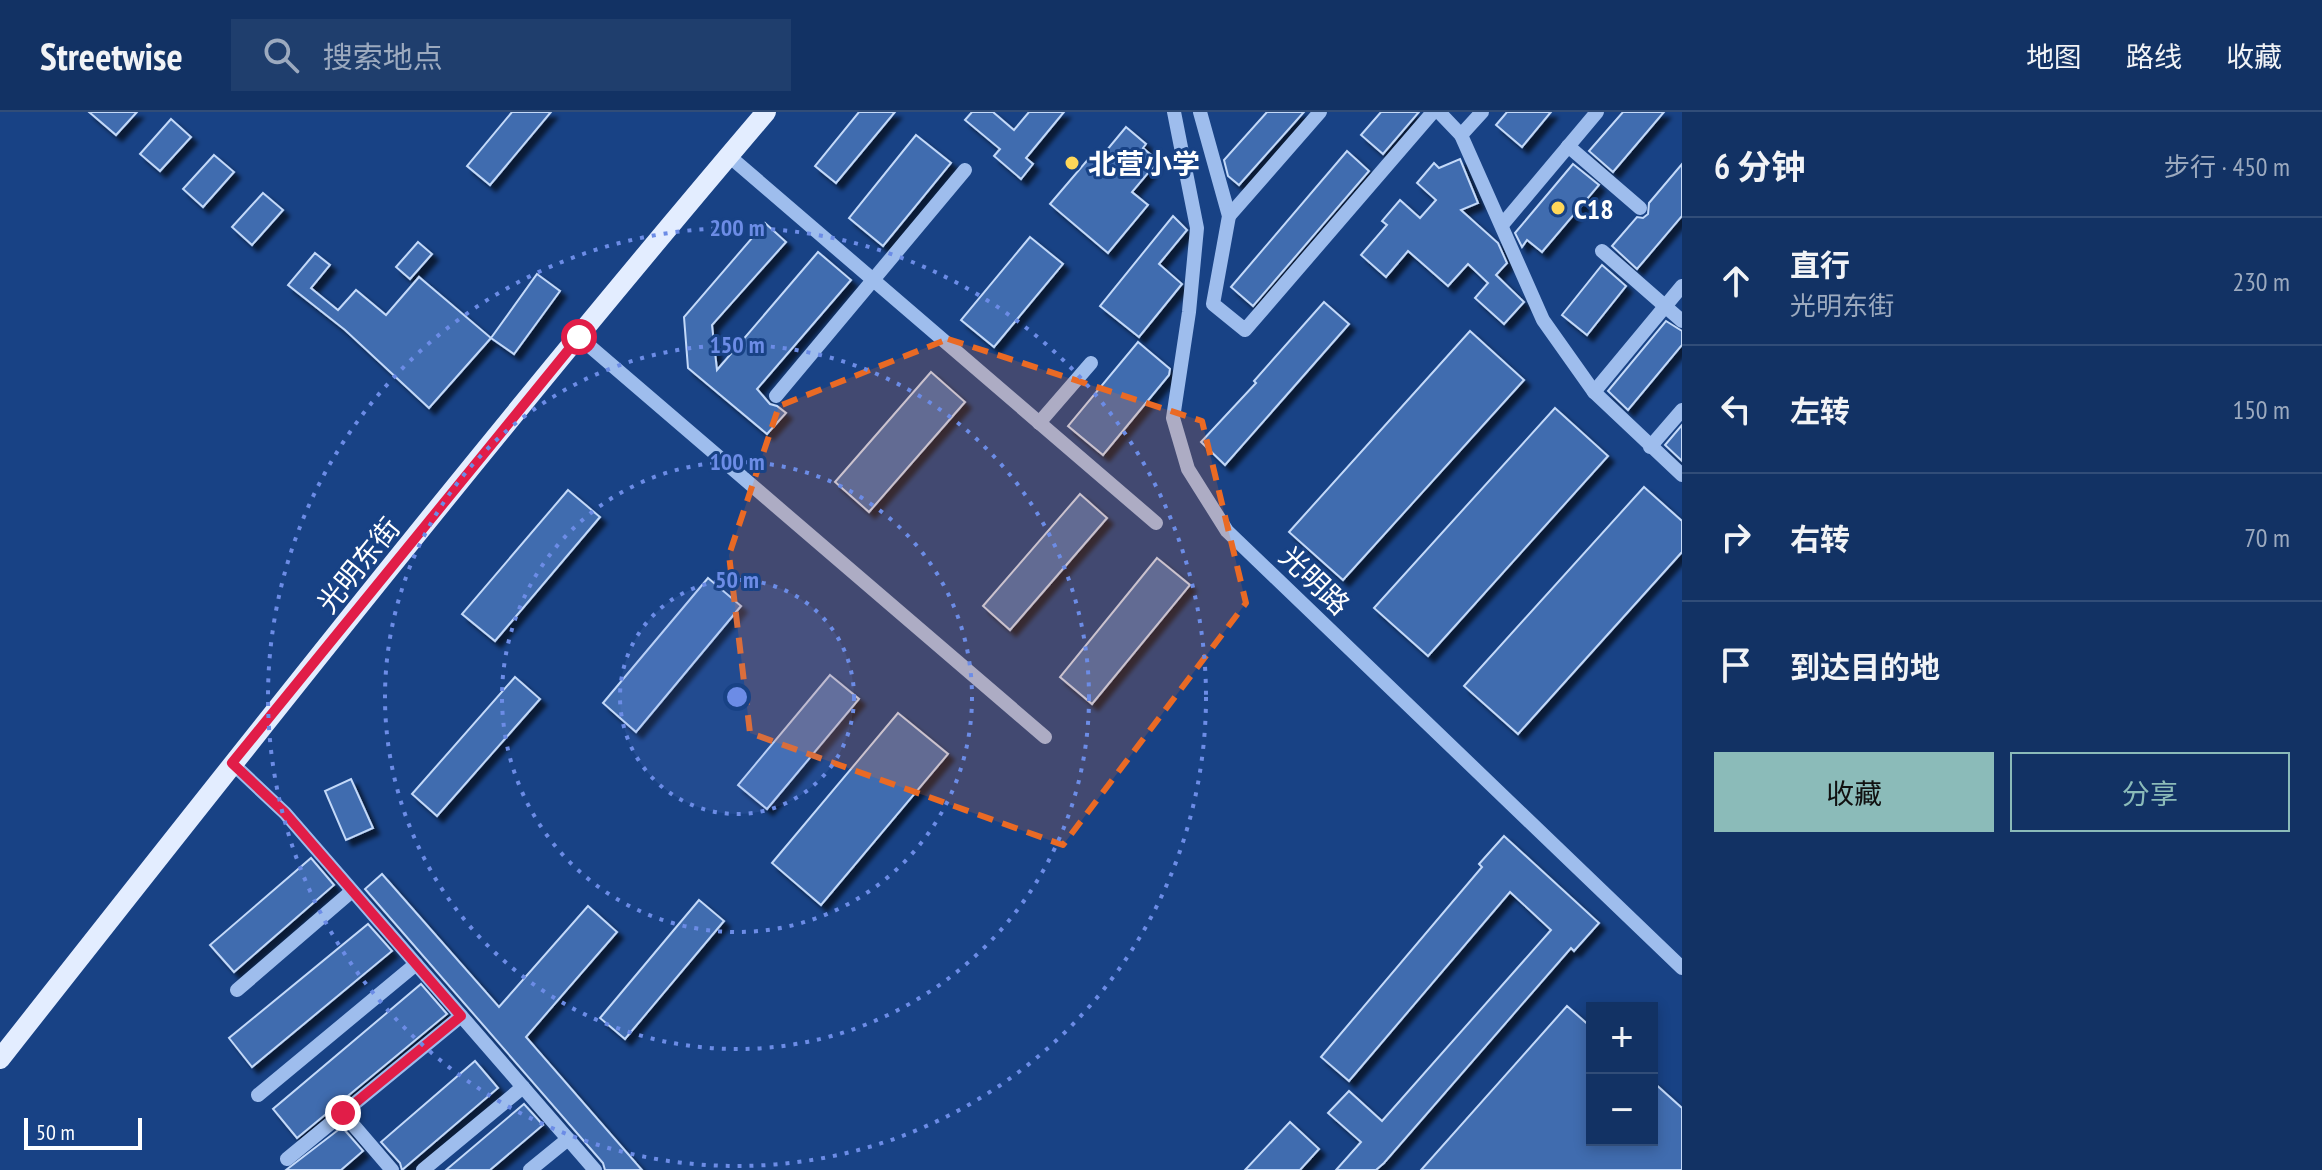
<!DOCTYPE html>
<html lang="zh">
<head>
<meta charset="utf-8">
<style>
  :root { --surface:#123264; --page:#1f3e6d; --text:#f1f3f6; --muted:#9caabf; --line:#314d78; --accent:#8bbbb9 }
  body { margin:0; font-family:"PT Sans Narrow","Noto Sans SC",sans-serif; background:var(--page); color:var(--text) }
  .controls { position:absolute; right:24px; bottom:24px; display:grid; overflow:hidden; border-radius:0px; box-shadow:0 4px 12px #0003 }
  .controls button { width:72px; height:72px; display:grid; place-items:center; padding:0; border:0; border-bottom:2px solid var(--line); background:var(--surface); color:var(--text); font:40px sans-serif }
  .scale { position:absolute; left:24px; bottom:20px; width:118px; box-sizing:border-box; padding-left:8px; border:4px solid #fff; border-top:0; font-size:22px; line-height:28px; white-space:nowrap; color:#fff; -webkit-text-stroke:6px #184285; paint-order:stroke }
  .stop { position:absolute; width:24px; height:24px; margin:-18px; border:6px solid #e11d48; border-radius:50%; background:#fff }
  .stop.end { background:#e11d48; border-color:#fff; box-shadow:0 2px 8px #0008 }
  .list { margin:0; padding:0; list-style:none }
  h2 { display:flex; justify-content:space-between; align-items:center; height:104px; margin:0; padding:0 32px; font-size:34px }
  h2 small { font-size:26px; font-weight:400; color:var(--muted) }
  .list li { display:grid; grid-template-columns:52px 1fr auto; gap:24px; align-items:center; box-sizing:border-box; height:128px; padding:0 32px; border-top:2px solid var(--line) }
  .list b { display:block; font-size:30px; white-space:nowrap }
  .list p { margin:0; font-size:26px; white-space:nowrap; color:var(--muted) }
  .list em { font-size:26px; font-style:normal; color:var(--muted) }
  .actions { display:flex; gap:16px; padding:24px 32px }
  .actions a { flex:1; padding:18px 0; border:2px solid var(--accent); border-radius:0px; text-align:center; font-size:28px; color:var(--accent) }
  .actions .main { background:var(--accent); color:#111 }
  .icon { flex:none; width:44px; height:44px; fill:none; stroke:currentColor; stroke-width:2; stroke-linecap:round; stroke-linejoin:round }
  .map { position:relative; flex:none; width:1682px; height:1058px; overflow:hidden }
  header { display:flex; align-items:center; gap:48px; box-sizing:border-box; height:112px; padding:0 40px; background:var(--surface); border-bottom:2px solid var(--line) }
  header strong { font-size:38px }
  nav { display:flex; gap:44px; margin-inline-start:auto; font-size:28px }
  .search { width:560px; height:72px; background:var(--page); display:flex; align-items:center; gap:20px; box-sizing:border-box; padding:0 28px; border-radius:0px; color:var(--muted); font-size:30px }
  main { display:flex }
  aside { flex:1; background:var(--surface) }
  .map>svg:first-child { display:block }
  .building { fill:#406caf; stroke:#c3d9f9; stroke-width:2; filter:url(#shadow) }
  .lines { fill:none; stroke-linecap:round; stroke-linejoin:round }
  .minor { stroke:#9ebded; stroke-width:14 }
  .major { stroke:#e3edff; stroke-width:20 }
  .route { stroke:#e11d48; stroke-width:10 }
  .marked { fill:#ea6a24; fill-opacity:0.2; stroke:#ea6a24; stroke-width:6; stroke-dasharray:16 10; stroke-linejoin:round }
  .ring { fill:none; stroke:#6c8ce6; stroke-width:4; stroke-dasharray:4 8 }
  .poi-dot { fill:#ffd759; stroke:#184285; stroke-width:3 }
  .labels { text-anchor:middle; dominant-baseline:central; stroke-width:6; stroke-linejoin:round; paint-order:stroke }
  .poi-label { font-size:28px; font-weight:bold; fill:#fff; stroke:#184285; text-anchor:start }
  .street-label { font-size:28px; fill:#fff; stroke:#184285 }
  .centre { fill:#6c8ce6; stroke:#184285; stroke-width:4 }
  .ring-label { font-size:24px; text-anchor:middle; font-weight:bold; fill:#6c8ce6; stroke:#184285; stroke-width:6; stroke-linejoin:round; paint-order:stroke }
</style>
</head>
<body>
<header>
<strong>Streetwise</strong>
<div class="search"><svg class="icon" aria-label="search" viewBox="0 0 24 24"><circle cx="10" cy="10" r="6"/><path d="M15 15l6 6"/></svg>搜索地点</div>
<nav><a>地图</a><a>路线</a><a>收藏</a></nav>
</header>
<main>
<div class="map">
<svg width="1682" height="1058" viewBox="0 0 1682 1058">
  <defs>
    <filter id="shadow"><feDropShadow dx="6" dy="6" stdDeviation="2" flood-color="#0009"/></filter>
  </defs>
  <rect width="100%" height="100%" fill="#184285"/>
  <g class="building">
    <polygon points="89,0 137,0 116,23"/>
    <polygon points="512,0 551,0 490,73 467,54"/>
    <polygon points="859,0 895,0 836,71 815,54"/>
    <polygon points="972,0 993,0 1014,18 1029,0 1064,0 1026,46 1033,52 1021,67 994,44 1000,37 965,8"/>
    <polygon points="1267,0 1304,0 1239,73 1228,64 1224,48"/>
    <polygon points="1381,0 1419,0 1383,42 1361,23"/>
    <polygon points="1507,0 1551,0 1522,35 1496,13"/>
    <polygon points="1623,0 1664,0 1613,60 1589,39"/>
    <polygon points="171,7 191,25 160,59 140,42"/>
    <polygon points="1126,15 1146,32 1143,36 1156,47 1151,52 1154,54 1132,80 1148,93 1108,141 1050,92 1090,45 1097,50"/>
    <polygon points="916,23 951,51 883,134 849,106"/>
    <polygon points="1347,39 1369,59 1253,194 1231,175"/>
    <polygon points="214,43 234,60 203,95 183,77"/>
    <polygon points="1460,47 1478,91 1461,98 1498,131 1507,151 1496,163 1524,190 1504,212 1475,186 1488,171 1468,152 1448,174 1408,139 1386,165 1361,143 1387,113 1382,109 1400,88 1420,106 1436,88 1417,71 1434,51 1439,56"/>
    <polygon points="1573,52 1599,73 1542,140 1527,128 1522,135 1515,121"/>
    <polygon points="1682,52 1682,104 1637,157 1612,134 1637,105 1643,106 1648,102 1649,91"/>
    <polygon points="263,81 283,98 252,133 232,115"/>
    <polygon points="1173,104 1187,118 1159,152 1182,172 1139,225 1100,194"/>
    <polygon points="765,111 786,130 712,213 717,258 818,140 851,168 757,277 770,292 777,294 786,301 767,322 688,256 684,205"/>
    <polygon points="1030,125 1063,152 994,235 961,208"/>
    <polygon points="418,130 432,142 410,167 396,155"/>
    <polygon points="315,141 330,153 311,176 338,198 356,178 386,203 419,165 491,226 429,296 345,218 288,173"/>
    <polygon points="1602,153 1626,174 1587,223 1562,203"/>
    <polygon points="537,162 560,179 514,242 491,226"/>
    <polygon points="1324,190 1349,212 1225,353 1201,330 1256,271 1254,269"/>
    <polygon points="1666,209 1682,219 1682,233 1628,298 1608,279"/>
    <polygon points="1470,219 1524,268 1343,468 1289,420"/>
    <polygon points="1138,230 1170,257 1169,263 1103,343 1068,314"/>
    <polygon points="931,260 965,290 869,400 835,370"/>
    <polygon points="1555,296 1608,344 1428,544 1374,496"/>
    <polygon points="1682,313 1682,349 1665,333"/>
    <polygon points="1644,375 1682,409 1682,440 1518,622 1464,574"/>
    <polygon points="568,378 600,405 495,529 462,502"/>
    <polygon points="1080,382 1107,406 1010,518 983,494"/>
    <polygon points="1157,446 1190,473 1092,592 1060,565"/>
    <polygon points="708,466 741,494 636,620 603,591"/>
    <polygon points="830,563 859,587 767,697 738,673"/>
    <polygon points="515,565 540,587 437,704 412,682"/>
    <polygon points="898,601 948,642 821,793 772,751"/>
    <polygon points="351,667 373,716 346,728 325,679"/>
    <polygon points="1504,724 1599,811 1574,839 1571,836 1384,1051 1376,1058 1336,1058 1361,1030 1328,1001 1349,979 1382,1009 1551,818 1510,780 1349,969 1321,945 1482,755 1479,752"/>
    <polygon points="311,746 334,773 234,860 210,833"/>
    <polygon points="382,762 499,895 588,794 617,820 526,925 642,1058 605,1058 603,1051 365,777"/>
    <polygon points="699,788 724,809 625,927 600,906"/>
    <polygon points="368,812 392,839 252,955 229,926"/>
    <polygon points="421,872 447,902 297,1026 273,997"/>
    <polygon points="1567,894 1592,916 1592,1028 1652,1028 1652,969 1682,996 1682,1058 1421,1058"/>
    <polygon points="475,949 498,976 402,1058 400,1051 381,1030"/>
    <polygon points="524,992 543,1013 490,1058 446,1058"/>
    <polygon points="1290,1010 1319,1037 1300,1058 1245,1058"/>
    <polygon points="342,1015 363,1039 341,1058 286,1058"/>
  </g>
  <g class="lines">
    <g class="minor">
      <polyline points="1174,0 1197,116 1189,200 1173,306 1188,357 1227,419 1682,856"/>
      <polyline points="1200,0 1229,104 1213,192 1245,218 1433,0"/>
      <polyline points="1439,0 1461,23 1543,208 1594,280 1682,363"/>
      <polyline points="1461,23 1482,0"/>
      <polyline points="1568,34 1640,96"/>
      <polyline points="729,44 1156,411"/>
      <polyline points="1229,104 1320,0"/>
      <polyline points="1502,113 1597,0"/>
      <polyline points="1602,139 1682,209"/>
      <polyline points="579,225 1045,625"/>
      <polyline points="1594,280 1682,174"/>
      <polyline points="776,284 965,58"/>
      <polyline points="1039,311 1091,251"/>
      <polyline points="1650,335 1682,298"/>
      <polyline points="232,651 285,701 595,1058"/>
      <polyline points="237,878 352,779"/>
      <polyline points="258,983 416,852"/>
      <polyline points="343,1001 392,1058"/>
      <polyline points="287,1047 461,904"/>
      <polyline points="423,1058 523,975"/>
      <polyline points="530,1058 568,1027"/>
    </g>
    <path class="major" d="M 0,947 C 251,628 503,309 766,0"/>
  </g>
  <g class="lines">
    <polyline class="route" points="343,1001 461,904 285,701 232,651 579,225"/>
  </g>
  <path class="marked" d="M 948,227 L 1202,309 L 1246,491 L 1063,733 L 750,621 L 729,443 L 779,294 Z"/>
  <circle cx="737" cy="585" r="117" fill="#6c8ce6" fill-opacity=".12"/>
  <g class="ring">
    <circle cx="737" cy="585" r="117"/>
    <circle cx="737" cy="585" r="235"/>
    <circle cx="737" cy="585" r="352"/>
    <circle cx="737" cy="585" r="469"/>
  </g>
  <g class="poi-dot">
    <circle cx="1072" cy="51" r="8"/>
    <circle cx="1558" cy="96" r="8"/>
  </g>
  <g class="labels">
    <g class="poi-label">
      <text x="1088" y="51">北营小学</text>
      <text x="1574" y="96">C18</text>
    </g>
    <g class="street-label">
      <text transform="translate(358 453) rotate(-51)">光明东街</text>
      <text transform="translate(1315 468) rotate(44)">光明路</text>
    </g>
  </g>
  <circle cx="737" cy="585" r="12" class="centre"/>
  <g class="ring-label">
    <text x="737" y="124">200 m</text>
    <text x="737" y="241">150 m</text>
    <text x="737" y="358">100 m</text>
    <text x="737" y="476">50 m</text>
  </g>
</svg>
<div class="controls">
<button>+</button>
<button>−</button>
</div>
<div class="scale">50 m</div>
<div class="stop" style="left:579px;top:225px"></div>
<div class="stop end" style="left:343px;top:1001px"></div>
</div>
<aside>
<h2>6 分钟<small>步行 · 450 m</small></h2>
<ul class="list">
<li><svg class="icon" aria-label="ahead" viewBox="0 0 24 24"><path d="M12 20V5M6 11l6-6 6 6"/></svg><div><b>直行</b><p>光明东街</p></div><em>230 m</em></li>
<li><svg class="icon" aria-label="left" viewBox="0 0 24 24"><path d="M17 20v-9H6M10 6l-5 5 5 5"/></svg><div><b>左转</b></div><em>150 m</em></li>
<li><svg class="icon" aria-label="right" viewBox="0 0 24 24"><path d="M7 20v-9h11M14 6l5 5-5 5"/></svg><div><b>右转</b></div><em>70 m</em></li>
<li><svg class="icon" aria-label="arrive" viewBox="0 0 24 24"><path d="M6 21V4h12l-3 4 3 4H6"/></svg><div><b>到达目的地</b></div></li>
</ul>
<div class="actions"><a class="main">收藏</a><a>分享</a></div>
</aside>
</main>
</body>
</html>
